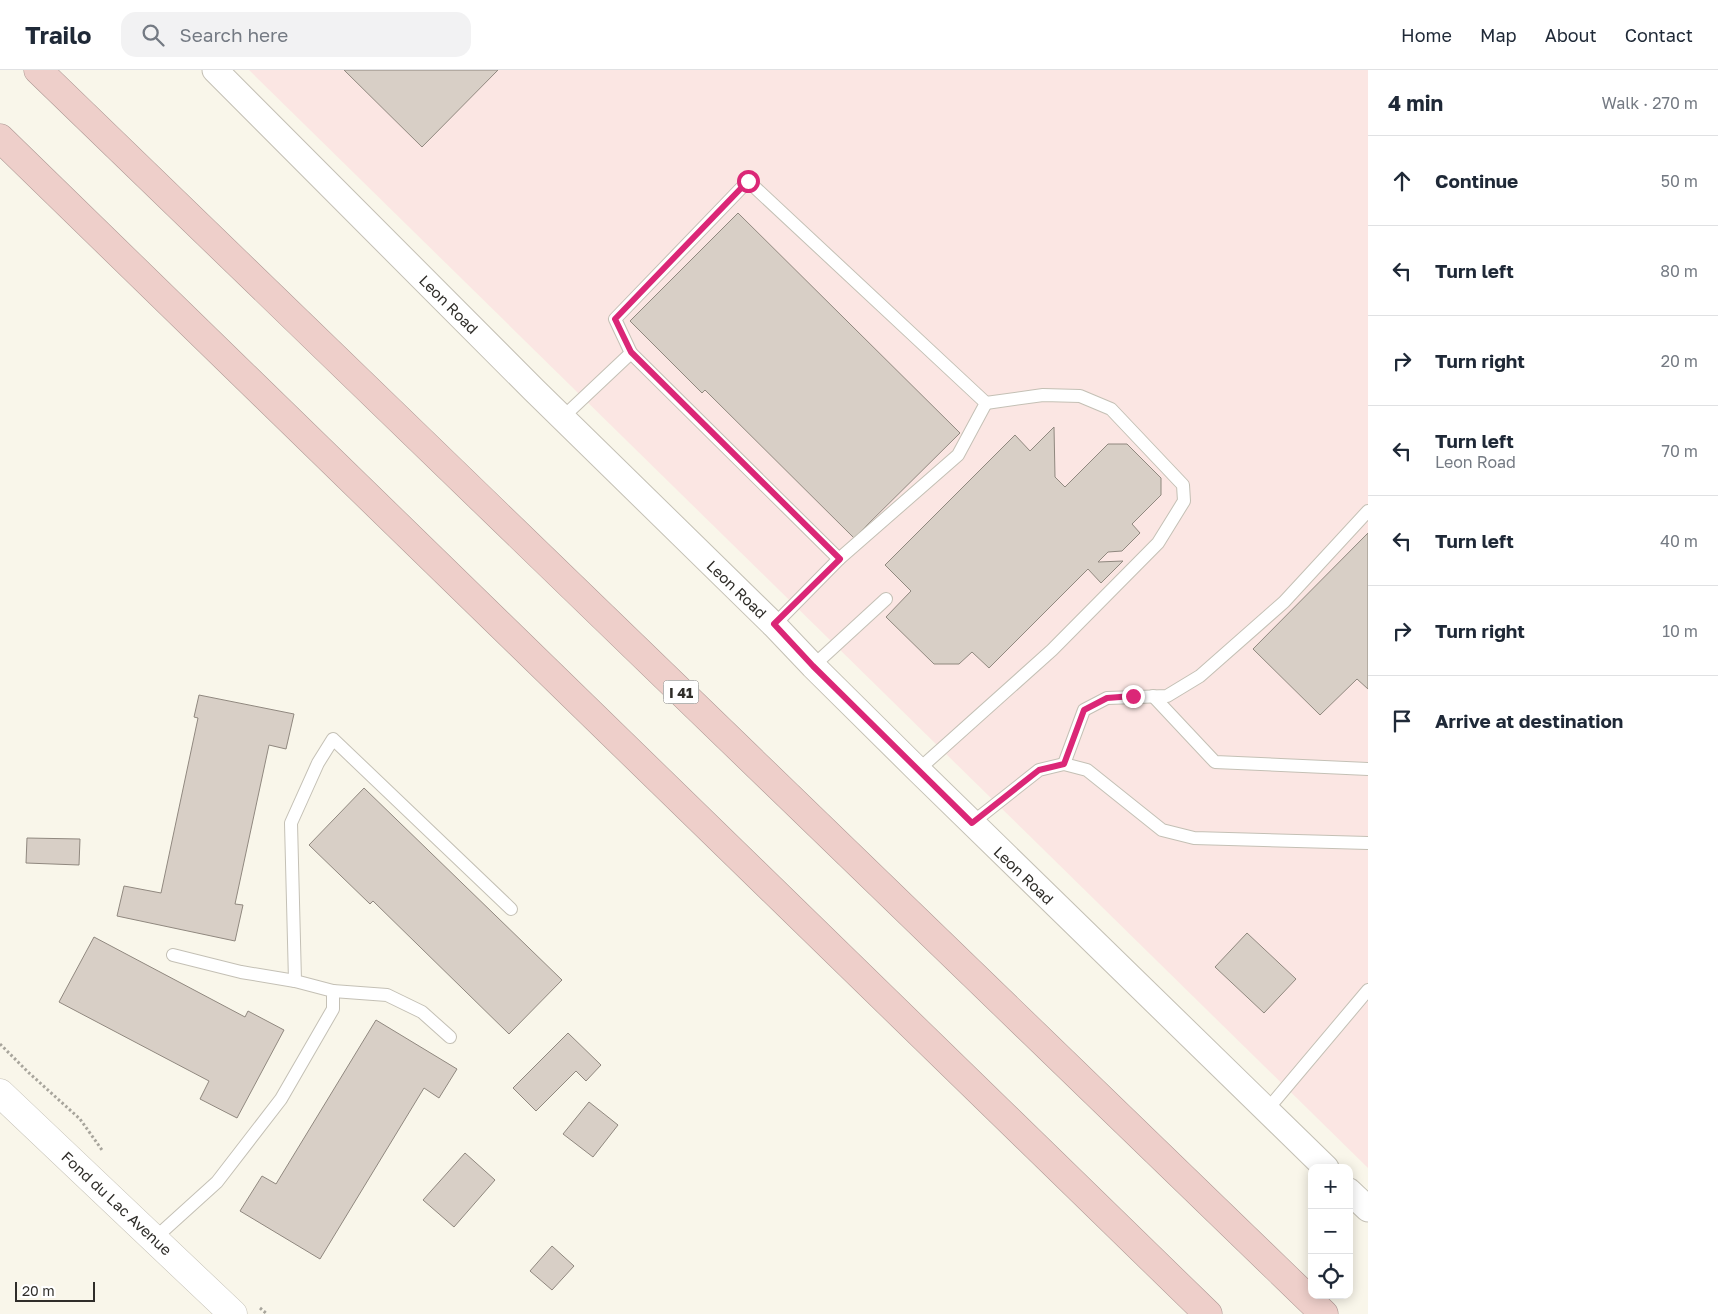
<!DOCTYPE html>
<html lang="en">
<head>
<meta charset="utf-8">
<style>
  :root { --surface:#fff; --page:#f2f2f3; --text:#1f2937; --muted:#747a83; --line:#e0e1e3 }
  body { margin:0; font-family:"Golos Text",sans-serif; background:var(--page); color:var(--text) }
  .controls { position:absolute; right:15px; bottom:15px; display:grid; overflow:hidden; border-radius:10px; box-shadow:0 2px 12px #0003 }
  .controls button { width:45px; height:45px; display:grid; place-items:center; padding:0; border:0; border-bottom:1px solid var(--line); background:var(--surface); color:var(--text); font:25px sans-serif }
  .scale { position:absolute; left:15px; bottom:12px; width:80px; box-sizing:border-box; padding-left:5px; border:2px solid #2f2d29; border-top:0; font-size:14px; line-height:18px; white-space:nowrap; color:#2f2d29; -webkit-text-stroke:4px #fff; paint-order:stroke }
  .stop { position:absolute; width:15px; height:15px; margin:-11px; border:4px solid #db2777; border-radius:50%; background:#fff }
  .stop.end { background:#db2777; border-color:#fff; box-shadow:0 1px 5px #0008 }
  .list { margin:0; padding:0; list-style:none }
  h2 { display:flex; justify-content:space-between; align-items:center; height:65px; margin:0; padding:0 20px; font-size:21px }
  h2 small { font-size:16px; font-weight:400; color:var(--muted) }
  .list li { display:grid; grid-template-columns:32px 1fr auto; gap:15px; align-items:center; box-sizing:border-box; height:90px; padding:0 20px; border-top:1px solid var(--line) }
  .list b { display:block; font-size:19px; white-space:nowrap }
  .list p { margin:0; font-size:16px; white-space:nowrap; color:var(--muted) }
  .list em { font-size:16px; font-style:normal; color:var(--muted) }
  .icon { flex:none; width:28px; height:28px; fill:none; stroke:currentColor; stroke-width:2; stroke-linecap:round; stroke-linejoin:round }
  .map { position:relative; flex:none; width:1368px; height:1244px; overflow:hidden }
  header { display:flex; align-items:center; gap:30px; box-sizing:border-box; height:70px; padding:0 25px; background:var(--surface); border-bottom:1px solid var(--line) }
  header strong { font-size:24px }
  nav { display:flex; gap:28px; margin-inline-start:auto; font-size:18px }
  .search { width:350px; height:45px; background:var(--page); display:flex; align-items:center; gap:12px; box-sizing:border-box; padding:0 18px; border-radius:15px; color:var(--muted); font-size:19px }
  main { display:flex }
  aside { flex:1; background:var(--surface) }
  .map>svg:first-child { display:block }
  .industrial { fill:#fbe6e3 }
  .building { fill:#d8cfc6; stroke:#90887f }
  .lines { fill:none; stroke-linecap:round; stroke-linejoin:round }
  .lane-casing { stroke:#c4c0b5; stroke-width:14 }
  .street-casing { stroke:#c4c0b5; stroke-width:27 }
  .secondary-casing { stroke:#c4c0b5; stroke-width:29 }
  .highway-casing { stroke:#ab9692; stroke-width:29 }
  .path { stroke:#a8a59c; stroke-width:3; stroke-dasharray:2.5 2.5; stroke-linecap:butt }
  .lane { stroke:#fff; stroke-width:12 }
  .street { stroke:#fff; stroke-width:25 }
  .secondary { stroke:#fff; stroke-width:28 }
  .highway { stroke:#eecfca; stroke-width:28 }
  .route { stroke:#db2777; stroke-width:6 }
  .labels { text-anchor:middle; dominant-baseline:central; stroke-width:4; stroke-linejoin:round; paint-order:stroke }
  .shield { fill:#fff; stroke:#6d6c69; stroke-width:1 }
  .shield-label { font-size:14px; font-weight:bold; fill:#2f2d29 }
  .street-label { font-size:15px; fill:#2f2d29; stroke:#fff }
</style>
</head>
<body>
<header>
<strong>Trailo</strong>
<div class="search"><svg class="icon" aria-label="search" viewBox="0 0 24 24"><circle cx="10" cy="10" r="6"/><path d="M15 15l6 6"/></svg>Search here</div>
<nav><a>Home</a><a>Map</a><a>About</a><a>Contact</a></nav>
</header>
<main>
<div class="map">
<svg width="1368" height="1244" viewBox="0 0 1368 1244">
  <rect width="100%" height="100%" fill="#f9f6ea"/>
  <polygon class="industrial" points="249,0 1368,0 1368,1098"/>
  <g class="building">
    <polygon points="344,0 498,0 422,77"/>
    <polygon points="738,143 960,363 854,468 705,320 702,323 630,251"/>
    <polygon points="1054,357 1055,407 1065,417 1108,374 1127,374 1161,408 1161,425 1132,454 1140,463 1122,481 1108,482 1098,492 1123,491 1101,513 1088,499 989,598 972,582 959,594 934,594 886,547 911,521 885,495 1015,365 1030,381"/>
    <polygon points="1368,463 1368,619 1357,609 1320,645 1253,579"/>
    <polygon points="199,625 294,644 286,679 269,675 235,834 243,835 235,871 117,846 124,816 161,823 198,648 194,647"/>
    <polygon points="364,718 562,910 509,964 373,831 370,834 309,775"/>
    <polygon points="27,768 80,769 79,795 26,793"/>
    <polygon points="1247,863 1296,909 1264,943 1215,897"/>
    <polygon points="94,867 245,947 248,941 284,960 237,1048 200,1029 209,1011 59,932"/>
    <polygon points="376,950 457,999 439,1028 424,1018 320,1189 240,1141 262,1106 276,1114"/>
    <polygon points="568,963 601,995 586,1011 576,1001 536,1041 513,1018"/>
    <polygon points="589,1032 618,1055 593,1087 563,1064"/>
    <polygon points="465,1083 495,1110 454,1157 423,1130"/>
    <polygon points="552,1176 574,1196 552,1220 530,1201"/>
  </g>
  <g class="lines">
    <g class="lane-casing">
      <g id="lane">
        <polyline points="631,283 615,249 748,111 986,333 958,385 839,489"/>
        <polyline points="562,348 631,283 839,489 774,555"/>
        <polyline points="813,596 886,529"/>
        <polyline points="1153,626 1215,692 1368,699"/>
        <polyline points="1064,694 1084,640 1107,628 1167,626 1200,606 1284,532 1368,441"/>
        <polyline points="918,700 1052,580 1158,473 1184,431 1183,415 1111,339 1080,326 1043,325 986,333"/>
        <polyline points="972,753 1039,700 1064,694 1087,700 1162,760 1194,768 1368,773"/>
        <polyline points="173,885 241,902 295,911"/>
        <polyline points="333,921 387,925 422,942 450,967"/>
        <polyline points="1267,1040 1368,920"/>
        <polyline points="154,1169 217,1112 281,1029 333,939 333,921 295,911 291,753 318,693 333,669 511,839"/>
      </g>
    </g>
    <g class="street-casing">
      <g id="street">
        <polyline points="215,0 534,320 774,555 813,596 918,700 1326,1098"/>
        <polyline points="1349,1121 1368,1139"/>
      </g>
    </g>
    <g class="secondary-casing">
      <polyline id="secondary" points="0,1023 233,1244"/>
    </g>
    <g class="highway-casing">
      <g id="highway">
        <polyline points="38,0 1324,1244"/>
        <polyline points="0,68 1208,1244"/>
      </g>
    </g>
    <g class="path">
      <polyline points="0,974 28,1002 80,1049 102,1080"/>
      <polyline points="260,1238 267,1244"/>
    </g>
    <use href="#lane" class="lane"/>
    <use href="#street" class="street"/>
    <use href="#secondary" class="secondary"/>
    <use href="#highway" class="highway"/>
  </g>
  <g class="lines">
    <polyline class="route" points="748,111 615,249 631,282 840,489 774,554 813,596 972,753 1039,700 1064,694 1084,640 1107,628 1133,626"/>
  </g>
  <g class="labels">
    <rect class="shield" x="663.5" y="610.5" width="35" height="23" rx="4"/>
    <g class="shield-label">
      <text x="681" y="622">I 41</text>
    </g>
    <g class="street-label">
      <text transform="translate(449 234) rotate(45)">Leon Road</text>
      <text transform="translate(737 519) rotate(44)">Leon Road</text>
      <text transform="translate(1024 805) rotate(44)">Leon Road</text>
      <text transform="translate(117 1133) rotate(43)">Fond du Lac Avenue</text>
    </g>
  </g>
</svg>
<div class="controls">
<button>+</button>
<button>−</button>
<button><svg class="icon" aria-label="locate" viewBox="0 0 24 24"><circle cx="12" cy="12" r="6"/><path d="M12 2v4M12 18v4M2 12h4M18 12h4"/></svg></button>
</div>
<div class="scale">20 m</div>
<div class="stop" style="left:748px;top:111px"></div>
<div class="stop end" style="left:1133px;top:626px"></div>
</div>
<aside>
<h2>4 min<small>Walk · 270 m</small></h2>
<ul class="list">
<li><svg class="icon" aria-label="ahead" viewBox="0 0 24 24"><path d="M12 20V5M6 11l6-6 6 6"/></svg><div><b>Continue</b></div><em>50 m</em></li>
<li><svg class="icon" aria-label="left" viewBox="0 0 24 24"><path d="M17 20v-9H6M10 6l-5 5 5 5"/></svg><div><b>Turn left</b></div><em>80 m</em></li>
<li><svg class="icon" aria-label="right" viewBox="0 0 24 24"><path d="M7 20v-9h11M14 6l5 5-5 5"/></svg><div><b>Turn right</b></div><em>20 m</em></li>
<li><svg class="icon" aria-label="left" viewBox="0 0 24 24"><path d="M17 20v-9H6M10 6l-5 5 5 5"/></svg><div><b>Turn left</b><p>Leon Road</p></div><em>70 m</em></li>
<li><svg class="icon" aria-label="left" viewBox="0 0 24 24"><path d="M17 20v-9H6M10 6l-5 5 5 5"/></svg><div><b>Turn left</b></div><em>40 m</em></li>
<li><svg class="icon" aria-label="right" viewBox="0 0 24 24"><path d="M7 20v-9h11M14 6l5 5-5 5"/></svg><div><b>Turn right</b></div><em>10 m</em></li>
<li><svg class="icon" aria-label="arrive" viewBox="0 0 24 24"><path d="M6 21V4h12l-3 4 3 4H6"/></svg><div><b>Arrive at destination</b></div></li>
</ul>
</aside>
</main>
</body>
</html>
